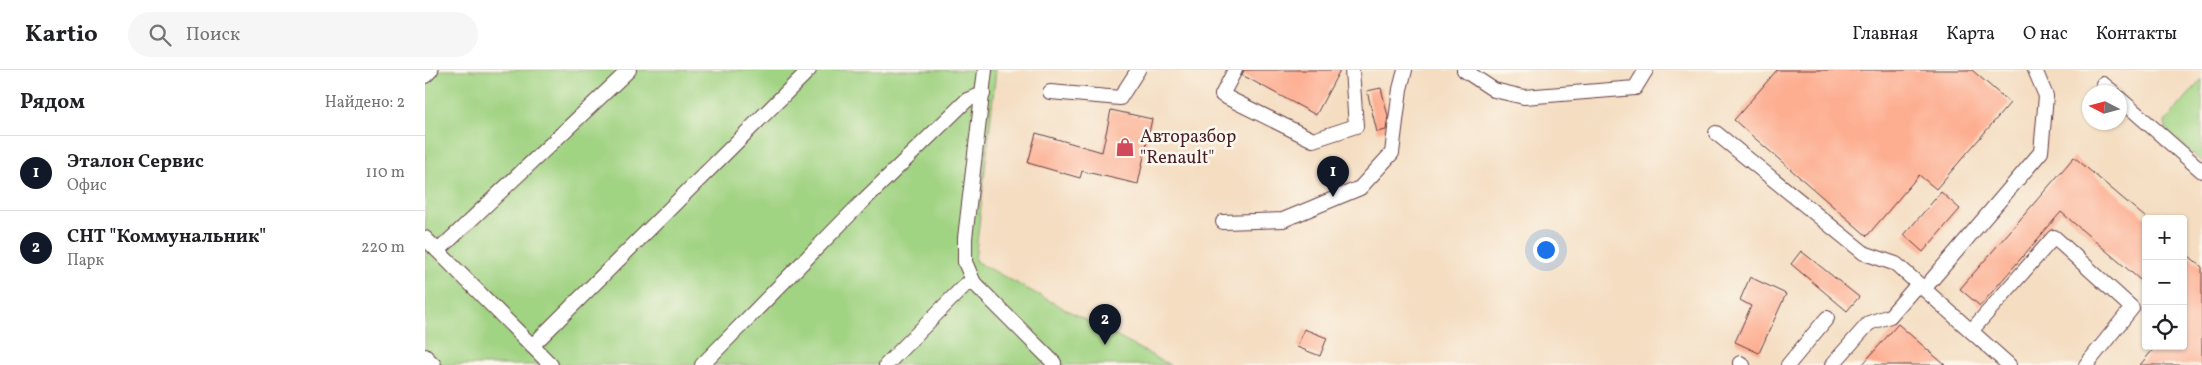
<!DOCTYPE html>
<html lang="ru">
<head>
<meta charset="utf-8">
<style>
  :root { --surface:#fff; --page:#f6f6f6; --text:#202124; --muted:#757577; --line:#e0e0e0; --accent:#111827 }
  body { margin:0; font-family:Vollkorn,serif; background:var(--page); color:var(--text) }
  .controls { position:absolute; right:15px; bottom:15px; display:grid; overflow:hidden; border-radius:5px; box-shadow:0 1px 4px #0004 }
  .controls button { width:45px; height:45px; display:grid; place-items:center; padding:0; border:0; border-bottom:1px solid var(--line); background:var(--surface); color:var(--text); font:25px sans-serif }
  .compass { position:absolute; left:1657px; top:15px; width:45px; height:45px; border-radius:50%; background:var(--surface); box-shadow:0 1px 4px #0004; rotate:276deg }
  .you { position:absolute; left:1120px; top:179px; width:18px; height:18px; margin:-12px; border:4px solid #fff; border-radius:50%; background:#1a73e8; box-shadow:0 0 0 8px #1a73e833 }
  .badge { display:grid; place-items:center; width:32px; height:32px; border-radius:50%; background:var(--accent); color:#fff; font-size:16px; font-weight:700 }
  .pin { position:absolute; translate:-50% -41px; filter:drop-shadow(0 1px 2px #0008) }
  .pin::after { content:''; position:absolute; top:26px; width:18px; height:15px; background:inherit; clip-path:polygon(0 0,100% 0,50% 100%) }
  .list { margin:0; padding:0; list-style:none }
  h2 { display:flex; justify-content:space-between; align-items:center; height:65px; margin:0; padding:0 20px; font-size:21px }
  h2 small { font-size:16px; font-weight:400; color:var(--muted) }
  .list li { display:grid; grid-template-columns:32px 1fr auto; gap:15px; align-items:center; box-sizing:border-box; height:75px; padding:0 20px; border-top:1px solid var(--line) }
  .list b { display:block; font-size:19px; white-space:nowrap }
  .list p { margin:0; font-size:16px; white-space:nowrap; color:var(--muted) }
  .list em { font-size:16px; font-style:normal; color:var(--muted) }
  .icon { flex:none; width:28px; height:28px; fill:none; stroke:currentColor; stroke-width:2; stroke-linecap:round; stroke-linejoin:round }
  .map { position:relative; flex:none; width:1777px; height:295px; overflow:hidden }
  header { display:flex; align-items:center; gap:30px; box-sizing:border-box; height:70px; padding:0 25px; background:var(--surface); border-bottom:1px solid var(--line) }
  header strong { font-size:24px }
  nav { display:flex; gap:28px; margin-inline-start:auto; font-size:18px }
  .search { width:350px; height:45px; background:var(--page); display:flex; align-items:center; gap:12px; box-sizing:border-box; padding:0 18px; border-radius:28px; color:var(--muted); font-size:19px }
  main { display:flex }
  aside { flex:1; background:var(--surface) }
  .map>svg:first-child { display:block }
  .green { fill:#a0d382; stroke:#757956 }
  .building { fill:#fdad90 }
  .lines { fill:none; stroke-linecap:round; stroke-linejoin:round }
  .minor-casing { stroke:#643c42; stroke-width:16 }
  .minor { stroke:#fff; stroke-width:14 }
  .labels { text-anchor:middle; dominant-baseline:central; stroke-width:5; stroke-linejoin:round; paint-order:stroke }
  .poi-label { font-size:18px; fill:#4a1f2b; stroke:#fbf7ec; text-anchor:start }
</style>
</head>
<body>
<header>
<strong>Kartio</strong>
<div class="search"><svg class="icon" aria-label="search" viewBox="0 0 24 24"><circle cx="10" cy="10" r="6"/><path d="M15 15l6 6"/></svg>Поиск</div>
<nav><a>Главная</a><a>Карта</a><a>О нас</a><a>Контакты</a></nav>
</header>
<main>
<aside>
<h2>Рядом<small>Найдено: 2</small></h2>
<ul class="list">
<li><span class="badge">1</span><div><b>Эталон Сервис</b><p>Офис</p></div><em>110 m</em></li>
<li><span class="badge">2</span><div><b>СНТ &quot;Коммунальник&quot;</b><p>Парк</p></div><em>220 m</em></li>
</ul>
</aside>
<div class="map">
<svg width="1777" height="295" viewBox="0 0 1777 295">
  <rect width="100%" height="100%" fill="#fbf7ec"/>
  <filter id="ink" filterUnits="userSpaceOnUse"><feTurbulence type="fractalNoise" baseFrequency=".02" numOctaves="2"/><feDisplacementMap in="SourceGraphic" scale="10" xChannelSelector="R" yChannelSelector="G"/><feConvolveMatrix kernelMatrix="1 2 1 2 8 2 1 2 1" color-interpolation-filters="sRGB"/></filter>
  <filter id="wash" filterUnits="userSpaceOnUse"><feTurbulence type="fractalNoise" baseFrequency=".0096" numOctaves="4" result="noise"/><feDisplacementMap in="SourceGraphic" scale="20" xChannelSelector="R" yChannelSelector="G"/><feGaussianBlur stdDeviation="1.12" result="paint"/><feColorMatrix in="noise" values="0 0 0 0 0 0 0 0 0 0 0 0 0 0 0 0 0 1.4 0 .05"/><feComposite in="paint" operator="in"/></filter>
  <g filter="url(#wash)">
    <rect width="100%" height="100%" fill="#f4ddc1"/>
    <g class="green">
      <polygon points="0,0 571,0 550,191 745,295 0,295"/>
      <polygon points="1777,9 1777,92 1741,60 1740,52"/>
    </g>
    <g id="blocks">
      <g class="building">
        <polygon points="819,0 915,0 891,45 817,5"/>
        <polygon points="1352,0 1547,0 1585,33 1511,119 1494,105 1442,166 1309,50"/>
        <polygon points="956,18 963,46 961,60 952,62 942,21"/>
        <polygon points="686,40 727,49 713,114 657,101 655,108 603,93 611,63 677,82"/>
        <polygon points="1649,87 1721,148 1721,215 1636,142 1555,236 1535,219"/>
        <polygon points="1516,122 1535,139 1498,182 1479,165"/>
        <polygon points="1376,181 1434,227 1422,241 1366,194"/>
        <polygon points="1758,181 1777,197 1777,295 1715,295 1731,276 1758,276"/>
        <polygon points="1325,207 1361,224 1334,283 1310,272 1326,236 1315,230"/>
        <polygon points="1473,254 1520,295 1437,295"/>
        <polygon points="879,259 902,268 895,286 872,277"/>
      </g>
    </g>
  </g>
  <g filter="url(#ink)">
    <use href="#blocks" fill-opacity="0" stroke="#643c42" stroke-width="1"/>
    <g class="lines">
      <g class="minor-casing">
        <g id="minor">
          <polyline points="810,0 797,25 888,70 931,56 927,0"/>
          <polyline points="1039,0 1069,20 1099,27 1210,18 1221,0"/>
          <polyline points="0,6 6,0"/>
          <polyline points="1678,14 1688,22"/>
          <polyline points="625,22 695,28 713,0"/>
          <polyline points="1694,28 1777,101"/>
          <polyline points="1291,63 1439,183 1471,194 1584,295"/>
          <polyline points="798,152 858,150 935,118 967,83 975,19 980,0"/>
          <polyline points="0,168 126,295"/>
          <polyline points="13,181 204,0"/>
          <polyline points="549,213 540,192 540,168 560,0"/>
          <polyline points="1499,219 1616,82 1621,26 1610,0"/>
          <polyline points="1546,261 1629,167 1707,238 1661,295"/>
          <polyline points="107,276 384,0"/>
          <polyline points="0,286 9,295"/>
          <polyline points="1315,293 1318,295"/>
          <polyline points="277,295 436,133 542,30 558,24"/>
          <polyline points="461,295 540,215 549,213 629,293 628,295"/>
          <polyline points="1363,295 1402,248"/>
          <polyline points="1407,295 1444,253 1465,246 1493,214"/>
        </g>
      </g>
      <use href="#minor" class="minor"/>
    </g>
  </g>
  <defs>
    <g id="shop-bare" transform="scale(1.5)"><path d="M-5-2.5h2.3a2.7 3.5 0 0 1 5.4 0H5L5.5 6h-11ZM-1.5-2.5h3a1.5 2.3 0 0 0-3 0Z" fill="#d1495b" stroke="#fbf7ec" stroke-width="2.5" paint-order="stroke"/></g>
  </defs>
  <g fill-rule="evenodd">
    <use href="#shop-bare" x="700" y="77"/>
  </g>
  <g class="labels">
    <g class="poi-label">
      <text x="715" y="67">Авторазбор<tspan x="715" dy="21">"Renault"</tspan></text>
    </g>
  </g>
</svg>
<div class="controls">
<button>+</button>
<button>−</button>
<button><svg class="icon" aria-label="locate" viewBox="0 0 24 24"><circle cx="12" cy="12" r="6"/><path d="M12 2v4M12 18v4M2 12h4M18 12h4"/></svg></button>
</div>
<svg class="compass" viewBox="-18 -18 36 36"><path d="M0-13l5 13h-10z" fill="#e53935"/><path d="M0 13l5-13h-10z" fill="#757577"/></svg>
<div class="you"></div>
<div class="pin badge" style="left:908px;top:127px">1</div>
<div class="pin badge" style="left:680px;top:275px">2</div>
</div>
</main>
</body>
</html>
